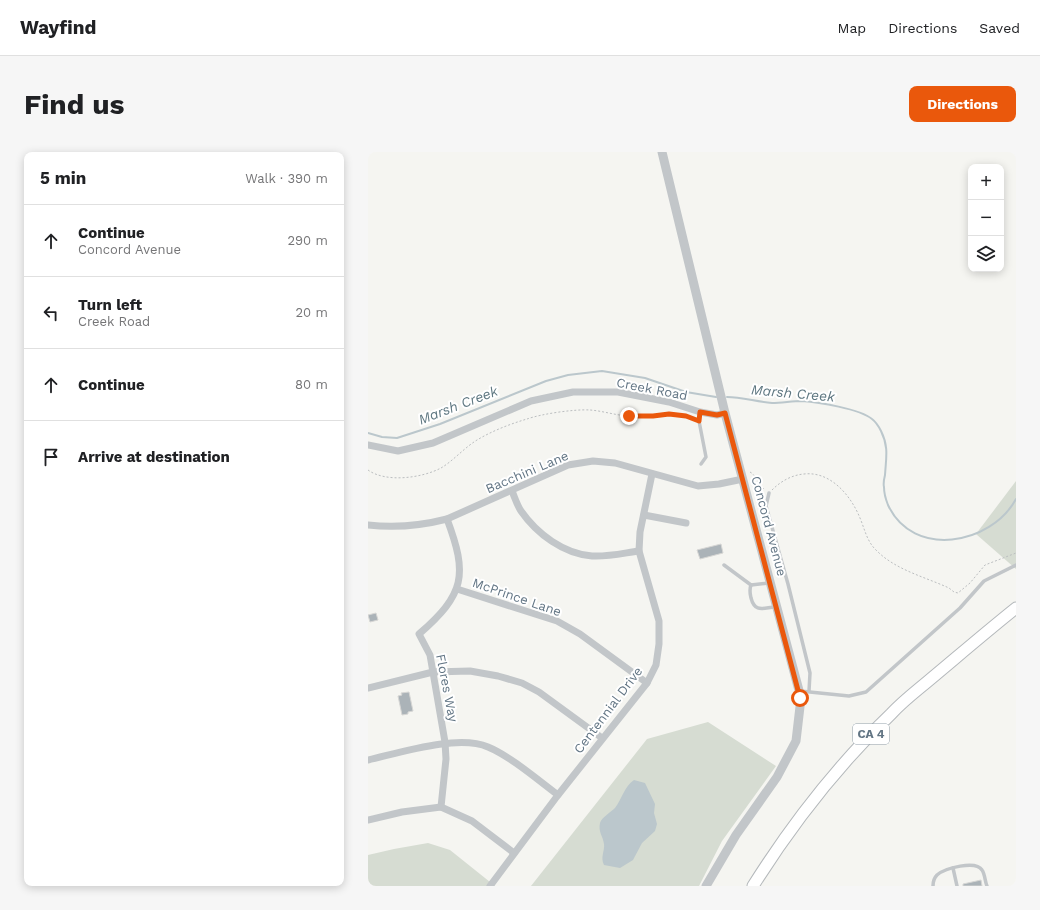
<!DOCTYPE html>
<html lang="en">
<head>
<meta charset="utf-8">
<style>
  :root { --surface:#fff; --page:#f6f6f6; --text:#202124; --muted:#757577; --line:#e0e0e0; --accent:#ea580c }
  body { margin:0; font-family:"Work Sans",sans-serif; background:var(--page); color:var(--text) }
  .controls { position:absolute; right:12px; top:12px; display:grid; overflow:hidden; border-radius:8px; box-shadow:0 2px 10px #0003 }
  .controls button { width:36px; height:36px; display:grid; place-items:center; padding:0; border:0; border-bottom:1px solid var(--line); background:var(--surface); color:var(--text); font:20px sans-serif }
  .stop { position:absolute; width:12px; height:12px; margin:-9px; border:3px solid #ea580c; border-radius:50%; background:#fff }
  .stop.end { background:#ea580c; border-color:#fff; box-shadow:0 1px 4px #0008 }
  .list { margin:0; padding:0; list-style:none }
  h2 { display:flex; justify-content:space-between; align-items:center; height:52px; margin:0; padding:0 16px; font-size:17px }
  h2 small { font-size:13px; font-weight:400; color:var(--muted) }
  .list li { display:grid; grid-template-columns:26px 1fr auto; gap:12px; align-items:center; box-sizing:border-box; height:72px; padding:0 16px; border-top:1px solid var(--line) }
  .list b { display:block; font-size:15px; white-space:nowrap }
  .list p { margin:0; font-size:13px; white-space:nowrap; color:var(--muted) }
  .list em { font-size:13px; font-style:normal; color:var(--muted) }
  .icon { flex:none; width:22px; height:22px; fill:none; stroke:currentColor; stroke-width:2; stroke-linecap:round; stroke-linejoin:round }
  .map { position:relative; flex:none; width:648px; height:734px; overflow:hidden; border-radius:8px }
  header { display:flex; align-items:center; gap:24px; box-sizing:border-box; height:56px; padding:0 20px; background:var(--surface); border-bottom:1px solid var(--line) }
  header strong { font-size:19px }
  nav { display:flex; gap:22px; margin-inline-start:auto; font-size:14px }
  .intro { display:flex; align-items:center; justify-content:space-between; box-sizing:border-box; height:96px; padding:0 24px }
  h1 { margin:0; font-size:28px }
  .button { padding:10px 18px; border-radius:8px; background:var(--accent); color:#fff; font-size:14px; font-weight:700 }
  main { display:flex; gap:24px; padding:0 24px }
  aside { flex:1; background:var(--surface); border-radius:8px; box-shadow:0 2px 10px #0003 }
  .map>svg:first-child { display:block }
  .green { fill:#d6dcd2 }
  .water { fill:#bbc7cc }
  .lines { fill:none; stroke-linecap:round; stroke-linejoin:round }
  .stream { stroke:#bbc7cc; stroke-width:2 }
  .building { fill:#abb3b8; stroke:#d6d6d4 }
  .trunk-casing { stroke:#b4b8bb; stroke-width:13 }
  .path { stroke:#bbbec0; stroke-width:1; stroke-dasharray:2 2; stroke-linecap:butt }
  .service { stroke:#c2c6c9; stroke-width:3.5 }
  .minor { stroke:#c2c6c9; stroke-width:7 }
  .tertiary { stroke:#c2c6c9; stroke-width:9 }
  .trunk { stroke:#fff; stroke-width:11 }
  .route { stroke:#ea580c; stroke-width:5 }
  .labels { text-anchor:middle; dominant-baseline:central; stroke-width:4; stroke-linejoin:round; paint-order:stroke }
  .shield { fill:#fff; stroke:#919ea9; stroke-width:1 }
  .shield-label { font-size:12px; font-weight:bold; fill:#627584 }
  .street-label { font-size:13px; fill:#627584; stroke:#fff }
  .water-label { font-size:14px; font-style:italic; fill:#5e7781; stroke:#fff }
</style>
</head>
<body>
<header>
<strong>Wayfind</strong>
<nav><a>Map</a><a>Directions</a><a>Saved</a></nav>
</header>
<div class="intro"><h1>Find us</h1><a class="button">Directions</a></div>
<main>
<aside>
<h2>5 min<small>Walk · 390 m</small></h2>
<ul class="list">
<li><svg class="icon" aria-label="ahead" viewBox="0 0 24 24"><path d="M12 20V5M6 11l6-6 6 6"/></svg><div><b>Continue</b><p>Concord Avenue</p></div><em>290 m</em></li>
<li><svg class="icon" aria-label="left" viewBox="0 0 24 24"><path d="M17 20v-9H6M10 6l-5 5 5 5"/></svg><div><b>Turn left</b><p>Creek Road</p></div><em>20 m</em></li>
<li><svg class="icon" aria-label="ahead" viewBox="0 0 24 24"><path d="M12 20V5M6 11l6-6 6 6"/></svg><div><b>Continue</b></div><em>80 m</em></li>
<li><svg class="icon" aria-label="arrive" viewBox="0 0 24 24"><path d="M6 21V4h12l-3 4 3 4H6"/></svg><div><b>Arrive at destination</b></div></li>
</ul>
</aside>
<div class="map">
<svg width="648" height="734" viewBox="0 0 648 734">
  <rect width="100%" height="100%" fill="#f5f5f1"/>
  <g class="green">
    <polygon points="648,329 648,417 608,382"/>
    <polygon points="340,570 408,614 354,689 331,734 163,734 279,587"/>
    <polygon points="60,691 82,698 127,734 0,734 0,703 26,697"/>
  </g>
  <path class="water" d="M 266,628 L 277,631 L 287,652 L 286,661 L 289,672 L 287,679 L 274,691 L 265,708 L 252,716 L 236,713 C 232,705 237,699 236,692 C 235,684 230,680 232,671 C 234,665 242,661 247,656 C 254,647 256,635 266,628 Z"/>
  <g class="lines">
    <g class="stream">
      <path d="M 359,245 C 374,245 389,250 404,251 C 414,251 424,249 434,249 C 450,250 492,257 504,267 C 508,270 511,275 513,279 C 521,295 518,306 517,323 C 516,327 515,331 516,335 C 516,340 518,348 520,353 C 545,407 623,393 648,347"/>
      <polyline points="0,281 14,285 29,286 72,272 178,229 200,223 234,219 277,226 318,240 348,245"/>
    </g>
  </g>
  <g class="building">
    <polygon points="353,392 355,401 332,407 329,398"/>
    <polygon points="8,461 10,468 2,470 0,463"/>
    <polygon points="41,540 45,559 40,560 40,562 34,563 30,544 34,543 33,541"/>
    <polygon points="613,728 614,734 595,734 595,732"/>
  </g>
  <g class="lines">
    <g class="trunk-casing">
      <path id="trunk" d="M 385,734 C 424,672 470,613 523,562 C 534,550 547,540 559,530 C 589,505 618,480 648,456"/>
    </g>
    <g class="path">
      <path d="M 0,318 C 18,331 54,326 73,316 C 85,309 96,296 109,288 C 124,279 142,272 159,267 C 173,262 206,257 222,258 C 236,259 249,264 264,264 C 285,264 306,259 326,267"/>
      <path d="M 382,320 C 388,323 391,333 397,338"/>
      <path d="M 404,338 C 413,329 424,323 436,322 C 463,319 483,344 492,366 C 497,378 499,390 509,399 C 528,418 557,425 581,436 L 586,440 L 590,441 L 602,431 L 617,413 L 648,401"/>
    </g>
    <g class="service">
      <polyline points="332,260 331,269 338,305 333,312"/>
      <polyline points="401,341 398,354 420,432 442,521 441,539"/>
      <polyline points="356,413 383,433 401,431"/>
      <path d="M 383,433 C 381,438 382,441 383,446 C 387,461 395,456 407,455"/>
      <polyline points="432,539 481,544 498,540 592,456 616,429 648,413"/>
      <polyline points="585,716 589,734"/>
      <path d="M 565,734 C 565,729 566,726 569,723 C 577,716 608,708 614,718 C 617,722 617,730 619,734"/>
    </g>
    <g class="minor">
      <polyline points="0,293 30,299 65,291 163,249 205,240 250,240 301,250 332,260 349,263 357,261"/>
      <path d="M 144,339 C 147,346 149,353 153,359 C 169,382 196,402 224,404 C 240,405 256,401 271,399"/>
      <polyline points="276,363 318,371"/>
      <path d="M 0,373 C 28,376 52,374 79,367 L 200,313 L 225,309 L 247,311 L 330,334 L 351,332 L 375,327"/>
      <polyline points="89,437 189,469 212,482 279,531"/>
      <polyline points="0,536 65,520 102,519 130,524 154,531 171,540 234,586"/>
      <path d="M 0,608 C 31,601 90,582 120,595 C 142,604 170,628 190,643"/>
      <path d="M 73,655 L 78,607 L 77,590 L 62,503 L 51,482 C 97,442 100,423 79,367"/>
      <polyline points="0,668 34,660 73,655 104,669 146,701"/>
      <polyline points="122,734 190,643 279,531 288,513 291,492 291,469 271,399 272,380 284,322"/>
    </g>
    <polyline class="tertiary" points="294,0 357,261 433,546 428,589 409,625 368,683 338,734"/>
    <use href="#trunk" class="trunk"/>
  </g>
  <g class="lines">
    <polyline class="route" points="261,264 285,264 301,262 318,264 331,269 332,260 349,263 357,261 432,546"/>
  </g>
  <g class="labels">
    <rect class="shield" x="485" y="572" width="36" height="20" rx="3"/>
    <g class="shield-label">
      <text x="503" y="582">CA 4</text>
    </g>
    <g class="street-label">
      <text transform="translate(284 237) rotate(11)">Creek Road</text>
      <text transform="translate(159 320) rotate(-23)">Bacchini Lane</text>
      <text transform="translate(401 374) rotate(75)">Concord Avenue</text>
      <text transform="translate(149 445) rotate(19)">McPrince Lane</text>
      <text transform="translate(79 536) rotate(79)">Flores Way</text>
      <text transform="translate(240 558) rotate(-53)">Centennial Drive</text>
    </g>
    <g class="water-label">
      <text transform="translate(425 241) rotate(5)">Marsh Creek</text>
      <text transform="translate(90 253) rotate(-21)">Marsh Creek</text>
    </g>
  </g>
</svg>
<div class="controls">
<button>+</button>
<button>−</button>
<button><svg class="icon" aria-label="layers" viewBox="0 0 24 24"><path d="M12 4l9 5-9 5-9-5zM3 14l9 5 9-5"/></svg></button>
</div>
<div class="stop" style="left:432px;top:546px"></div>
<div class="stop end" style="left:261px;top:264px"></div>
</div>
</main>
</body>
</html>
